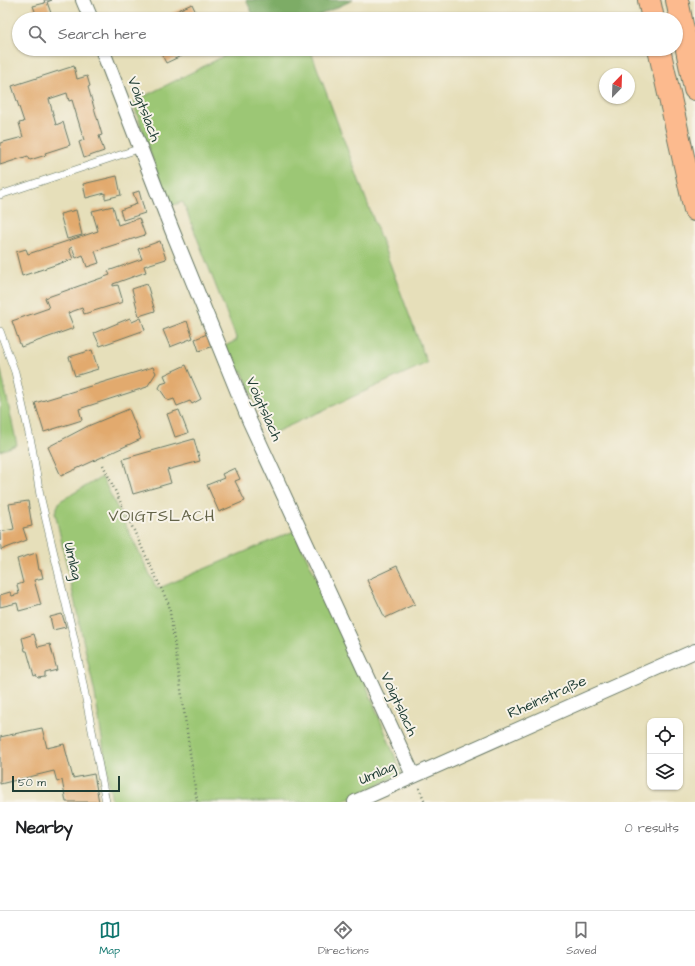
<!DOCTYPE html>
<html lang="en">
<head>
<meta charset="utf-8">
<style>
  :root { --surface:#fff; --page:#f6f6f6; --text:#202124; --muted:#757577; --line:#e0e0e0; --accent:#0f766e }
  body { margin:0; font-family:"Architects Daughter",sans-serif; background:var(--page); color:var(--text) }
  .controls { position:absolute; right:12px; bottom:12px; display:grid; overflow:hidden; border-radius:8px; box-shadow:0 1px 3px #0004 }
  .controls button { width:36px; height:36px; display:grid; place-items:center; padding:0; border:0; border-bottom:1px solid var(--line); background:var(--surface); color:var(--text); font:20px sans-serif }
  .compass { position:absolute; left:599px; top:68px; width:36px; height:36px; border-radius:50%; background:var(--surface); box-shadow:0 1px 3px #0004; rotate:23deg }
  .scale { position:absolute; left:12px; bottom:10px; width:108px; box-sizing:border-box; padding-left:4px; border:2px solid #1f3d34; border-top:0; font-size:11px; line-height:14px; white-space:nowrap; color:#1f3d34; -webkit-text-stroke:3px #f7f3e8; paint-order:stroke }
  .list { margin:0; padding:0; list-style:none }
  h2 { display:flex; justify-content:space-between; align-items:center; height:52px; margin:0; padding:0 16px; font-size:17px }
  h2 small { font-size:13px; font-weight:400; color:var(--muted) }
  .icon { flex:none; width:22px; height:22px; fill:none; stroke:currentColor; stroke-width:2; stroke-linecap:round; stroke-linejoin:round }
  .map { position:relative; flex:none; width:695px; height:802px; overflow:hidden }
  .search { position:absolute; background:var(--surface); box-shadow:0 1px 3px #0004; left:12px; right:12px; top:12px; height:44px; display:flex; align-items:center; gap:10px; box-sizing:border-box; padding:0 14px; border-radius:22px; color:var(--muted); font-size:15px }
  .sheet { height:108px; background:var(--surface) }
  nav { display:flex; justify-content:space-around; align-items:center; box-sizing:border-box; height:56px; border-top:1px solid var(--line); background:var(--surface); font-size:11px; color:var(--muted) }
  nav a { display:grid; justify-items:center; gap:2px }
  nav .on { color:var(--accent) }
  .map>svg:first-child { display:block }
  .green { fill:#9cc774; stroke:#5e8254 }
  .forest { fill:#7dac66; stroke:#4e744d }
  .building { fill:#e2aa6e }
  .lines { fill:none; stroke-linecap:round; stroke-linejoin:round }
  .service-casing { stroke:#657663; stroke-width:8 }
  .minor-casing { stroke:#657663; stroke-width:16 }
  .motorway-casing { stroke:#657663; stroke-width:24 }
  .path { stroke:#657663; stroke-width:2.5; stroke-dasharray:1 3; stroke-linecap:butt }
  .service { stroke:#fff; stroke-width:7 }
  .minor { stroke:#fff; stroke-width:14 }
  .motorway { stroke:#fcba8e; stroke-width:22 }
  .labels { text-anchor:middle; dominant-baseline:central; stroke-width:4; stroke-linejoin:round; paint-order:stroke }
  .street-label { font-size:15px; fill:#1f3d34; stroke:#f7f3e8 }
  .neighbourhood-label { font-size:16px; letter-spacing:1px; fill:#636348; stroke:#f7f3e8 }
</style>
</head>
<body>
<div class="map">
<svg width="695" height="802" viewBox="0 0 695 802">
  <rect width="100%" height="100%" fill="#f7f3e8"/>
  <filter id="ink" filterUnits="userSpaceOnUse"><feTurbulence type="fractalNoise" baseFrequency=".025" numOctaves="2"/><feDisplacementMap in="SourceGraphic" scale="8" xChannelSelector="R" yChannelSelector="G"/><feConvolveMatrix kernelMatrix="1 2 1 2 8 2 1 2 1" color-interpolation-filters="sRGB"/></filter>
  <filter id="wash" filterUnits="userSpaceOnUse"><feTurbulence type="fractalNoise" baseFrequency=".012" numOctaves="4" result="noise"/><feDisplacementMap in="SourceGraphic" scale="16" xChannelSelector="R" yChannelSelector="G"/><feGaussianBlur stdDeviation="0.9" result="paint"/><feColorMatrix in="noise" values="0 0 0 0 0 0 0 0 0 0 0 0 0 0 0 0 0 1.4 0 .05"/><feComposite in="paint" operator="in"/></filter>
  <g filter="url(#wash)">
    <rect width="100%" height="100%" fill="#e6dfba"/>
    <g class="green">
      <polygon points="238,49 310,49 427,363 269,435 242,371 237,374 225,346 237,340 183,202 170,206 157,173 133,102"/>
      <polygon points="0,366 17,445 0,451"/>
      <polygon points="102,477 157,589 294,531 358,665 402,774 340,802 112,802 95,694 55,512 60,501"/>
    </g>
    <polygon class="forest" points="246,0 353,0 311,19 255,19"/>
    <g id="blocks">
      <g class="building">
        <polygon points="44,0 52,0 47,2 52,16 54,16 55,19 38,19 33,6 45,3"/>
        <polygon points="192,4 199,19 158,19"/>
        <polygon points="159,49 196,49 166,63"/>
        <polygon points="74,66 77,79 87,76 90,86 88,87 102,135 99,136 104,151 84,158 79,142 84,140 72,100 69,101 67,93 49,99 56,125 63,122 70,145 45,153 46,155 30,160 28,156 0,165 0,143 23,137 19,123 24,122 12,86"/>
        <polygon points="117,176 121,195 105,199 105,193 86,198 83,184"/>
        <polygon points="139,191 145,213 123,220 120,210 137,204 133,193"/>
        <polygon points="113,206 118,225 139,218 145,235 95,251 99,263 87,267 83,255 76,258 72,247 69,249 73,259 22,276 16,252 26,249 28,254 98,231 92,211"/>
        <polygon points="76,210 82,235 67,239 60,214"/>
        <polygon points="160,241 166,259 144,266 146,272 113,284 113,286 118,285 123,302 84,314 82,308 68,313 74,328 21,347 12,321 49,308 45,298 110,275 108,271 142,259 138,249"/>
        <polygon points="147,284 155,311 139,316 132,289"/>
        <polygon points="130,318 132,322 141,318 145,330 100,346 94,333"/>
        <polygon points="187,321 193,338 170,347 163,330"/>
        <polygon points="207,334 211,347 199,351 195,339"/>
        <polygon points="92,350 98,369 75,376 69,357"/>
        <polygon points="186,365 201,399 192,404 190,401 177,406 174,399 168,401 159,388 161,384 167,382 164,375"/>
        <polygon points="153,367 156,373 147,387 79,409 82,420 44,432 35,403"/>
        <polygon points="129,409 141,439 61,476 48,447 88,426"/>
        <polygon points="179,410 188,433 175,437 167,414"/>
        <polygon points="194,439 200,461 167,470 171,483 133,494 123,459"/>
        <polygon points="235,468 240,479 235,481 245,501 219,512 207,485 224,478 222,474"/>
        <polygon points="28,501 32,526 23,528 27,540 1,550 0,532 14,529 9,504"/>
        <polygon points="36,553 39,570 41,570 43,578 34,580 41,605 19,611 17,603 0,607 0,595 10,592 12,596 19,594 17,585 23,583 17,559"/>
        <polygon points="397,566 415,604 385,618 367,580"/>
        <polygon points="62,614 66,627 53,630 50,617"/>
        <polygon points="34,634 38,647 50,644 57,670 45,673 45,677 38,678 36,675 34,676 27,651 25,651 22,638"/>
        <polygon points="42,728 47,748 64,744 73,778 94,774 99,802 66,802 62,780 57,782 54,771 0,784 0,737"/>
      </g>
    </g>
  </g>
  <g filter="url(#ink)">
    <use href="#blocks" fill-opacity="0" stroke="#657663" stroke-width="1"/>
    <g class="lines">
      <g class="service-casing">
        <g id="service">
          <polyline points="0,195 141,148"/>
          <polyline points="0,331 15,372 32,447 40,495 74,638 106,802"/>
        </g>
      </g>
      <g class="minor-casing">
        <g id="minor">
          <polyline points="83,0 91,19"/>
          <polyline points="102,49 172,230 250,422 413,775"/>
          <polyline points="355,802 695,651"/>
        </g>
      </g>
      <g class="motorway-casing">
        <g id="motorway">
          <polyline points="649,0 653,19"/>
          <polyline points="677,0 695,89"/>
          <polyline points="659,49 695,210"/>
        </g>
      </g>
      <g class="path">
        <polyline points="103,465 169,605 197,802"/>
        <polyline points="419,788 425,802"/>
      </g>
      <use href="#service" class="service"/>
      <use href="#minor" class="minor"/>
      <use href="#motorway" class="motorway"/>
    </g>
  </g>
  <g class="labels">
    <g class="street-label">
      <text transform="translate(144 109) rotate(69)">Voigtslach</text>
      <text transform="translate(264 409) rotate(66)">Voigtslach</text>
      <text transform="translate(73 561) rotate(77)">Umlag</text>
      <text transform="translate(547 697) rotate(-24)">Rheinstraße</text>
      <text transform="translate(399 704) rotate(65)">Voigtslach</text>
      <text transform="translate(377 773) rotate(-24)">Umlag</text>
    </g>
    <g class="neighbourhood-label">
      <text x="162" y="516">VOIGTSLACH</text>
    </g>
  </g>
</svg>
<div class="controls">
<button><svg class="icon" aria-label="locate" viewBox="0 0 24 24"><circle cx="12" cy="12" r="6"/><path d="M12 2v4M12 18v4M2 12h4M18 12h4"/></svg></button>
<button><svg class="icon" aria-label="layers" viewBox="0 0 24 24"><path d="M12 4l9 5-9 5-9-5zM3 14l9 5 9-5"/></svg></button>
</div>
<svg class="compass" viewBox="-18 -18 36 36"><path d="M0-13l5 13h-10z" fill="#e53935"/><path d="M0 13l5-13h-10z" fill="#757577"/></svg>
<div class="scale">50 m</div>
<div class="search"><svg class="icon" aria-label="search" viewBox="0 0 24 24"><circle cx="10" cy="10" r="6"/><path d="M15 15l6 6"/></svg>Search here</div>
</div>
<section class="sheet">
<h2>Nearby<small>0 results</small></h2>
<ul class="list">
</ul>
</section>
<nav>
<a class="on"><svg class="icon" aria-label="map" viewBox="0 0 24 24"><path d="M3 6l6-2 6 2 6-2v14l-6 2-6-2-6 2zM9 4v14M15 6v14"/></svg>Map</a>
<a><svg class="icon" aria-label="directions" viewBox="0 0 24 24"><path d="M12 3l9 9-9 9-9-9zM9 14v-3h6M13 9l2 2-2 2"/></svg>Directions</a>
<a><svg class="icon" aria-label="saved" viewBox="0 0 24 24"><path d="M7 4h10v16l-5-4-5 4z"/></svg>Saved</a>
</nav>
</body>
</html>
